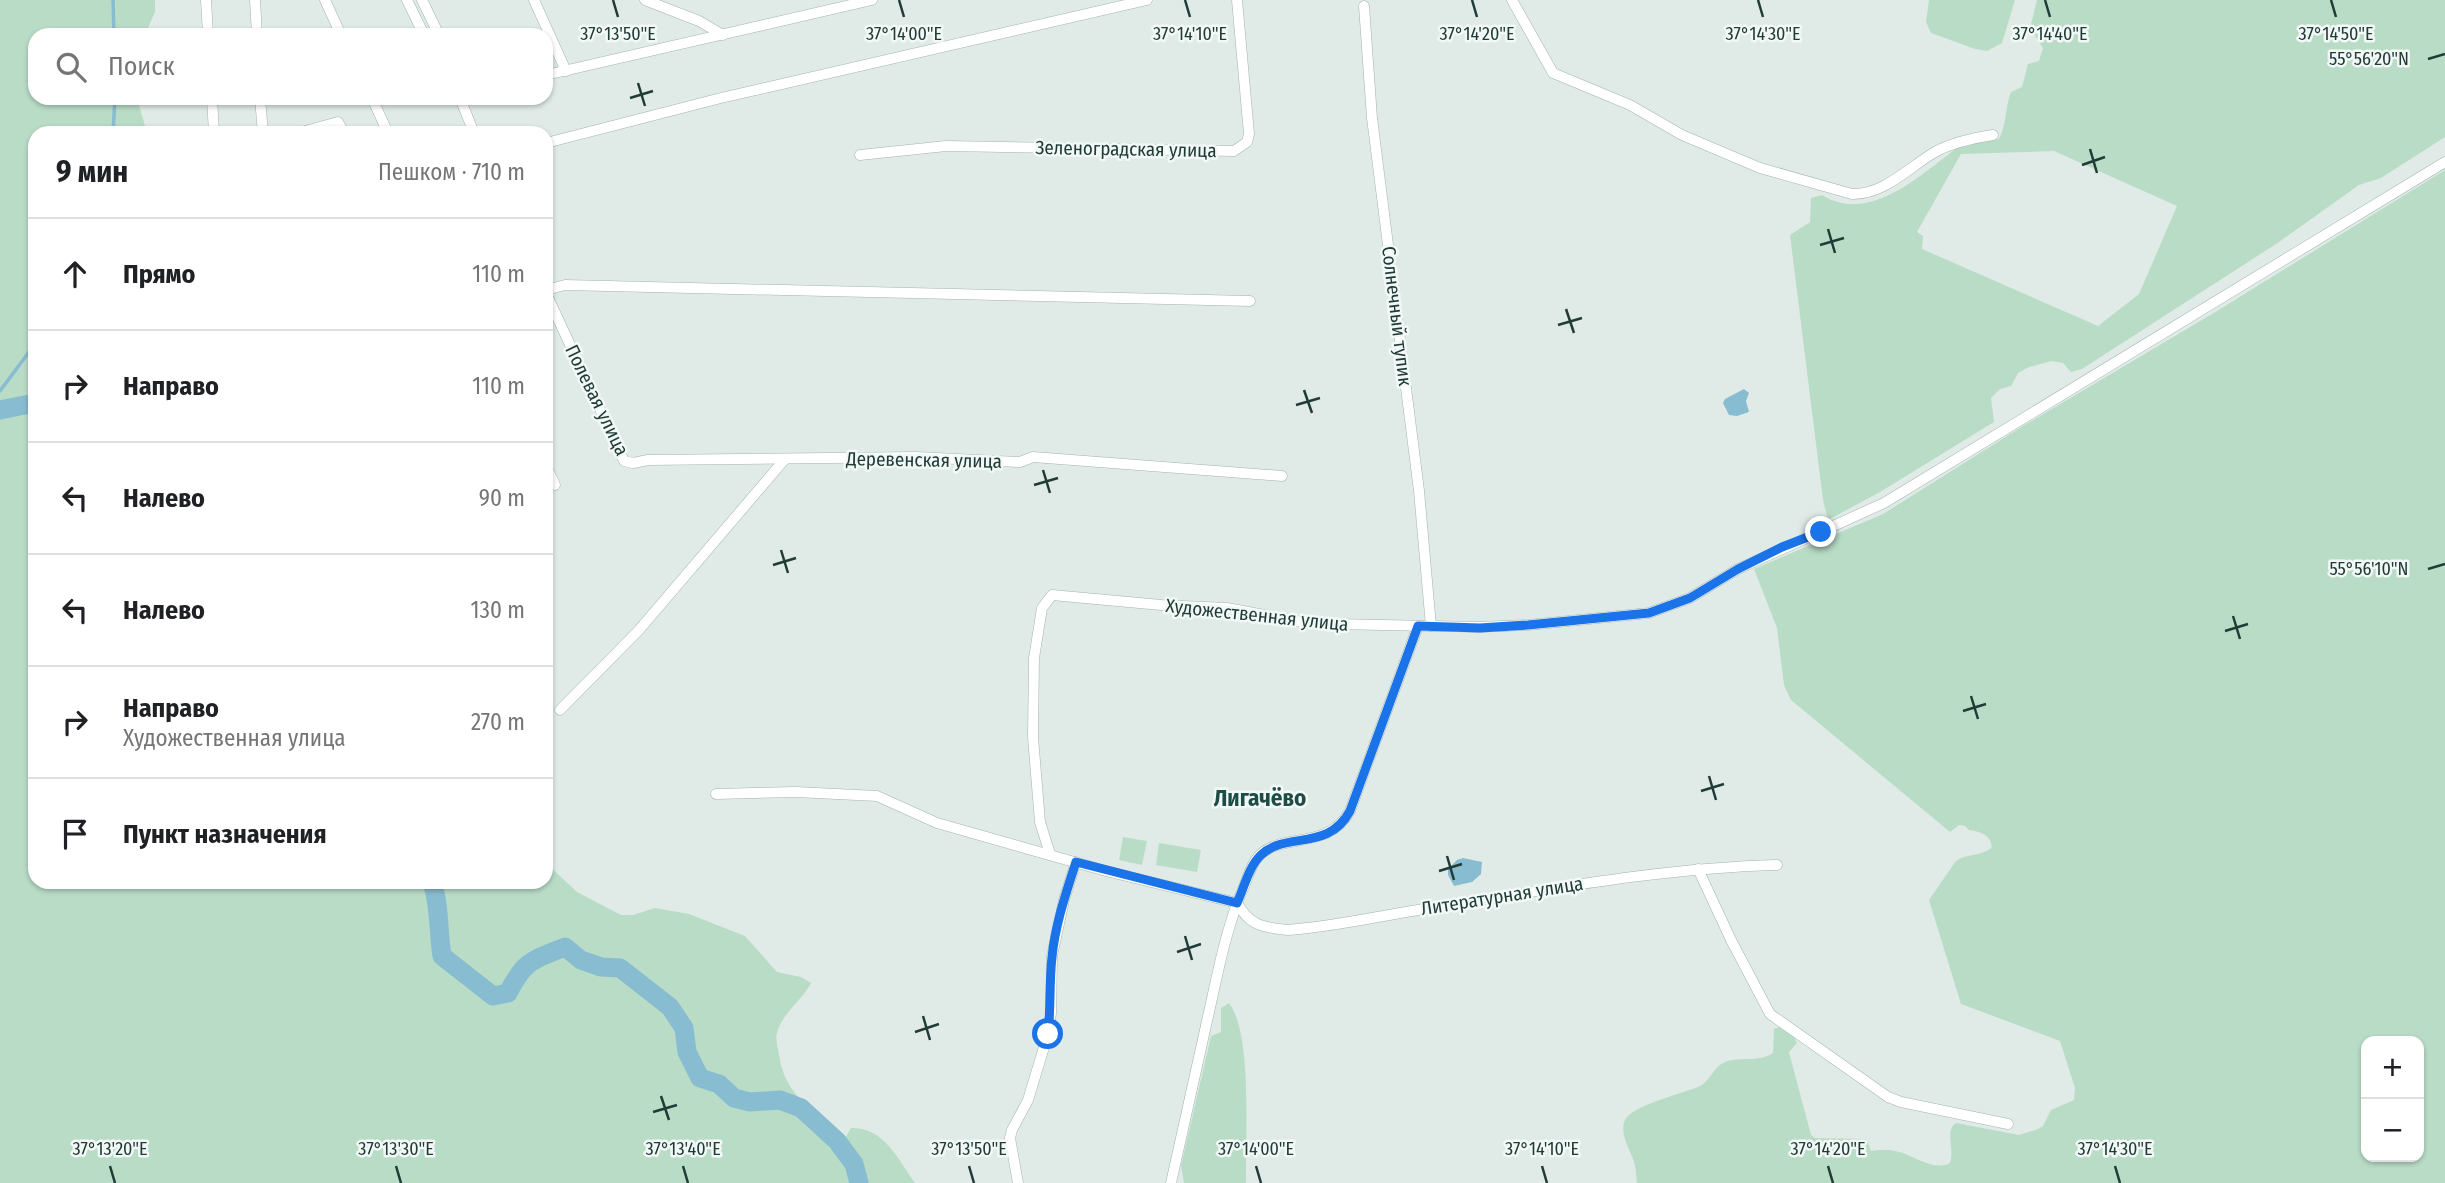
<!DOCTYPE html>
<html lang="ru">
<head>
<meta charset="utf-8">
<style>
  :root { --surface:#fff; --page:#f2f2f2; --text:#202124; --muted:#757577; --line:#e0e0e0 }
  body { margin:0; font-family:"Fira Sans Condensed",sans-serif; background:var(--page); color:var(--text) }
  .controls { position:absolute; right:21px; bottom:21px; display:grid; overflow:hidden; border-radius:14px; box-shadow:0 2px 5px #0004 }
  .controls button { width:63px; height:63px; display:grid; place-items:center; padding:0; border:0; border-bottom:2px solid var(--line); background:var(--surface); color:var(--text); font:35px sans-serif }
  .stop { position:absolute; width:21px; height:21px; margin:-16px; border:5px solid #1a73e8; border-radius:50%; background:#fff }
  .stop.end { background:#1a73e8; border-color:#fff; box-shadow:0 2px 7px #0008 }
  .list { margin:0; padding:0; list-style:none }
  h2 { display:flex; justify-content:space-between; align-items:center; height:91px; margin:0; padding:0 28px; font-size:30px }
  h2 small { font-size:23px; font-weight:400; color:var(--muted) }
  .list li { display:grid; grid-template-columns:46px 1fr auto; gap:21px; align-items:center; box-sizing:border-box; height:112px; padding:0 28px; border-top:2px solid var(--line) }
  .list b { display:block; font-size:26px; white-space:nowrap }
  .list p { margin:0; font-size:23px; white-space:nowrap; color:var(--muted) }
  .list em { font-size:23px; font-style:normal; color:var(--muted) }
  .icon { flex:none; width:38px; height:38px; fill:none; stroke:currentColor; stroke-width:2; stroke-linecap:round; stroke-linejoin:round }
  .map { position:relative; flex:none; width:2445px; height:1183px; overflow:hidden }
  .search { position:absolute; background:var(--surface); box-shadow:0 2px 5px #0004; left:28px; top:28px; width:525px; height:77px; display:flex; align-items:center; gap:18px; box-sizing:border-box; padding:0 24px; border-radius:21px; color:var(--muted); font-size:26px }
  .panel { position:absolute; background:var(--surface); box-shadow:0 2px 5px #0004; left:28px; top:126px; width:525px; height:763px; border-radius:21px }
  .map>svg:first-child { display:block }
  .green { fill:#b9dcc7; fill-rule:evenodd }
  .water { fill:#88bcd0 }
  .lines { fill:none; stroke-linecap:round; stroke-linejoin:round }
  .stream { stroke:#88bcd0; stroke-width:3.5 }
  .river { stroke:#88bcd0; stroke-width:19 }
  .minor-casing { stroke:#a3b3af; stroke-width:11 }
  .minor { stroke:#fff; stroke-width:10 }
  .route { stroke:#1a73e8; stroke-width:9 }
  .ticks { fill:none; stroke:#213b37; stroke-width:2.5 }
  .labels { text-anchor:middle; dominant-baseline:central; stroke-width:5; stroke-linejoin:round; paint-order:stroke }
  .street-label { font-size:19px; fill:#213b37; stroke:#f1f8f5 }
  .quarter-label { font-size:23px; font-weight:bold; fill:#1d4d47; stroke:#f1f8f5 }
  .ticks-label { font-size:18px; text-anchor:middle; fill:#213b37; stroke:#f1f8f5; stroke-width:5; stroke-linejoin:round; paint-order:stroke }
</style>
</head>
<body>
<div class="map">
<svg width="2445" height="1183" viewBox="0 0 2445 1183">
  <rect width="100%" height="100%" fill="#e0ebe7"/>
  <g class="green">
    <path d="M 0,0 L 155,0 L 155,12 L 145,35 L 35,35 L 35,98 L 137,98 L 147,133 L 35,133 L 35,882 L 546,882 L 546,863 L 577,892 L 621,915 L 633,915 L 655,908 L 689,914 L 745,936 L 777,972 L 801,977 L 811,983 C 802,1001 782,1013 777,1033 C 775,1039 778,1048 779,1055 C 785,1097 815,1112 845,1138 L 851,1128 C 884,1127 898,1159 915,1183 L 0,1183 Z"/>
    <polygon points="1929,0 2015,0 2002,43 1987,51 1975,49 1931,33 1926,22"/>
    <path d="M 2037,0 L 2445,0 L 2445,137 L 2381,178 L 2359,185 L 2276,244 L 2082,369 L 2071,372 L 2063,363 L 2052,361 L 2029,367 L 2018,373 L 2011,386 L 2000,389 L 1991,398 L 1994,422 L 1880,492 L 1828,520 L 1823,500 L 1790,235 L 1810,222 L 1811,198 L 1822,195 C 1870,225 1921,174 1957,148 L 1968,144 L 1999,139 C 2007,124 2005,107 2011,92 L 2022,87 L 2028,64 L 2039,61 L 2043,48 L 2030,28 ZM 2054,151 L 2177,206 L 2139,294 L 2098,326 L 1922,249 L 1923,236 L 1917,232 L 1961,154 Z"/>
    <path d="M 2445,170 L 2445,1183 L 1637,1183 C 1636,1176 1636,1168 1634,1162 C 1630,1149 1619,1134 1625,1120 C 1631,1106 1683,1093 1698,1087 C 1710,1082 1713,1067 1725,1062 C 1741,1056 1757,1063 1773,1053 L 1774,1029 L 1779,1027 L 1794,1037 L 1797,1043 L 1789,1052 L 1811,1135 L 1815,1138 L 1866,1139 L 1871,1151 C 1879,1150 1887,1149 1895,1151 C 1913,1154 1932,1172 1950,1163 C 1955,1147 1944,1132 1956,1123 L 2019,1135 L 2038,1129 L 2043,1126 L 2051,1110 L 2074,1100 L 2075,1088 L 2060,1041 L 1961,1004 L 1929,900 L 1956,861 C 1967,853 1982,857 1992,847 C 1990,834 1981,832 1969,830 L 1965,826 L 1959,825 L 1950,832 L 1791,700 L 1784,685 L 1777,628 L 1754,569 L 1883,514 L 2023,426 L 2217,311 ZM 2366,1041 L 2419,1041 L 2419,1157 L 2366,1157 Z"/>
    <polygon points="1123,837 1147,841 1142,865 1119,860"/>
    <polygon points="1159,843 1201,850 1197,872 1156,865"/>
    <path d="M 1229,1003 C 1253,1034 1245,1141 1246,1183 L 1184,1183 L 1181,1166 L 1211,1036 L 1221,1032 L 1221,1008 Z"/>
  </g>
  <g class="water">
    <polygon points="1744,389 1749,393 1746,401 1749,412 1737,416 1729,415 1723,403 1725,399"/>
    <polygon points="1463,858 1482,862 1481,874 1472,882 1454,886 1448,875 1448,869 1457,860"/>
  </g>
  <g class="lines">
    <g class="stream">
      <polyline points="113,0 114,35"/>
      <polyline points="113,133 115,98"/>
      <polyline points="0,391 35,344"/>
    </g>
    <g class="river">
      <polyline points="0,410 35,403"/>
      <path d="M 432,882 C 440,906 438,931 442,956 L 493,996 L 508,993 C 524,961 532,960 565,947 L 581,960 L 601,967 L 620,968 L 670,1007 L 684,1028 L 687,1052 L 700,1078 L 719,1084 L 734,1098 L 750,1102 L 780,1100 L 801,1108 L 837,1141 L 854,1164 L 859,1183"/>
    </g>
    <g class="minor-casing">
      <g id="minor">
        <polyline points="206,0 208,35"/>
        <polyline points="255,0 257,35"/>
        <polyline points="325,0 341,35"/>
        <polyline points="407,0 424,35"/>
        <polyline points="422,0 439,35"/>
        <polyline points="534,0 566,71"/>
        <polyline points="645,0 699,21 723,35"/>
        <path d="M 1512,0 L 1553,73 L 1630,105 L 1682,135 L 1760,168 L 1852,194 C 1884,195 1909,167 1935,152 C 1953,142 1973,138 1993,135"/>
        <polyline points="1364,6 1372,118 1419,491 1431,626"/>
        <polyline points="546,75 872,0"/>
        <polyline points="212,98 214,133"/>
        <polyline points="260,98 263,133"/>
        <polyline points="372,98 388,133"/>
        <polyline points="460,98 474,133"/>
        <polyline points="298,133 338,122 344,133"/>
        <polyline points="546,143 721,98 1147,0"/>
        <polyline points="860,155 946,146 1234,151 1247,142 1249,134 1237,0"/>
        <polyline points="546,290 565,285 1250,301"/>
        <polyline points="546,293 624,461 633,463 648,460 916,457 1020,462 1033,457 1282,476"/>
        <polyline points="546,466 555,485"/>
        <polyline points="560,710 639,630 785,459"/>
        <path d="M 716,794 L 796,792 L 877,796 L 937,823 L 1106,871 L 1237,903 C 1250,926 1262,927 1287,930 C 1333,927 1378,916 1424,909 C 1541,891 1658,868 1777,865"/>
        <polyline points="1050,854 1040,822 1033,737 1034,658 1042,608 1052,595 1161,605 1227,608 1307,623 1334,624 1480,627 1528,625 1649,613 1690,598 1738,569 1884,503 2445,162"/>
        <polyline points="1698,869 1731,940 1770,1014 1888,1097 1901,1102 2008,1124"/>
        <polyline points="1018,1183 1010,1138 1012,1130 1028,1100 1048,1034 1051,1013 1052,956 1064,900 1076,862"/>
        <path d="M 1171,1183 C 1183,1129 1195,1075 1207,1021 C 1217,977 1225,932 1242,891 C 1247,881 1250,866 1258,857 C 1281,831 1327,852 1350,811 L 1418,626"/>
      </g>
    </g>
    <use href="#minor" class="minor"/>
  </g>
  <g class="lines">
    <path class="route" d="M 1048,1034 C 1051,1008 1049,983 1052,957 C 1055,925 1066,893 1076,862 L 1237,903 C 1244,888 1249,866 1261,855 C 1286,831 1328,852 1350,811 L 1418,626 L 1480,628 L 1528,625 L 1649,613 L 1690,598 L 1738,569 L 1782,547 L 1821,532"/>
  </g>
  <path class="ticks" d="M 613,0 L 618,17M 899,0 L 904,17M 1185,0 L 1190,17M 1472,0 L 1477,17M 1758,0 L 1763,17M 2045,0 L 2050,17M 2331,0 L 2336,17M 2428,59 L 2445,54M 638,83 L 645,106M 630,98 L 653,91M 2090,149 L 2097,173M 2082,165 L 2105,157M 1828,229 L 1835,253M 1820,245 L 1844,238M 1566,309 L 1574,333M 1558,325 L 1582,318M 1304,390 L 1312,413M 1296,405 L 1320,398M 1043,470 L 1050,493M 1034,485 L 1058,478M 781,550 L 788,573M 773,565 L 796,558M 2428,569 L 2445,564M 2233,616 L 2240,639M 2225,631 L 2248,624M 1971,696 L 1978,719M 1963,711 L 1986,704M 1709,776 L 1716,800M 1701,791 L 1724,784M 1447,856 L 1454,880M 1439,871 L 1462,864M 1185,936 L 1192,960M 1177,952 L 1201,944M 923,1016 L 930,1040M 915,1032 L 939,1024M 661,1096 L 669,1120M 653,1112 L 677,1105M 110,1166 L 115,1183M 396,1166 L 401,1183M 683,1166 L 688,1183M 969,1166 L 974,1183M 1256,1166 L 1261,1183M 1542,1166 L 1547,1183M 1828,1166 L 1833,1183M 2115,1166 L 2120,1183"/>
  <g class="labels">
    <g class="street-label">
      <text transform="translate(1126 149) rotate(1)">Зеленоградская улица</text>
      <text transform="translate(1397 316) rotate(83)">Солнечный тупик</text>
      <text transform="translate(597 400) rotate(64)">Полевая улица</text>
      <text transform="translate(924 460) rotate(1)">Деревенская улица</text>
      <text transform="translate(1257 615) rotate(6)">Художественная улица</text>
      <text transform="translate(1502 896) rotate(-9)">Литературная улица</text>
    </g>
    <g class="quarter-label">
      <text x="1260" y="798">Лигачёво</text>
    </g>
  </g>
  <g class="ticks-label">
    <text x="618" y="40">37°13'50"E</text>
    <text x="904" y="40">37°14'00"E</text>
    <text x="1190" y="40">37°14'10"E</text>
    <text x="1477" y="40">37°14'20"E</text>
    <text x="1763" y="40">37°14'30"E</text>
    <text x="2050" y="40">37°14'40"E</text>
    <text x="2336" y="40">37°14'50"E</text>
    <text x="2369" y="65">55°56'20"N</text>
    <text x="2369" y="575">55°56'10"N</text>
    <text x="110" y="1155">37°13'20"E</text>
    <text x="396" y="1155">37°13'30"E</text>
    <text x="683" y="1155">37°13'40"E</text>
    <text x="969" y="1155">37°13'50"E</text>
    <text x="1256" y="1155">37°14'00"E</text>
    <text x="1542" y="1155">37°14'10"E</text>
    <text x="1828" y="1155">37°14'20"E</text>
    <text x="2115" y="1155">37°14'30"E</text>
  </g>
</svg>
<div class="controls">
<button>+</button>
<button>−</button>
</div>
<div class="stop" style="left:1048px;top:1034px"></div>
<div class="stop end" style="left:1821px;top:532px"></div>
<div class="search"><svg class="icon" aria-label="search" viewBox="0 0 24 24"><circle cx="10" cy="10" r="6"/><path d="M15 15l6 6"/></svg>Поиск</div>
<section class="panel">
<h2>9 мин<small>Пешком · 710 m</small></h2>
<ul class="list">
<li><svg class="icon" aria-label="ahead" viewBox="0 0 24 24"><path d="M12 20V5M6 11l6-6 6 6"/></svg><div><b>Прямо</b></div><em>110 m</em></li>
<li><svg class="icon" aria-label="right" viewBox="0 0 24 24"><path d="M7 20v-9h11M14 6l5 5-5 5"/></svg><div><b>Направо</b></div><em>110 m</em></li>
<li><svg class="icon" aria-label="left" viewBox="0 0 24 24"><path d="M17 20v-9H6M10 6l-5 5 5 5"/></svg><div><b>Налево</b></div><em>90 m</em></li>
<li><svg class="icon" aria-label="left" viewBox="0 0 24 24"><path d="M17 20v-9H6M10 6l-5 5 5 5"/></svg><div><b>Налево</b></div><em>130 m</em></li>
<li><svg class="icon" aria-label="right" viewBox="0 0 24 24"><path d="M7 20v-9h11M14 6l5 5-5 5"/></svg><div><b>Направо</b><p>Художественная улица</p></div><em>270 m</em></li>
<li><svg class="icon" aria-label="arrive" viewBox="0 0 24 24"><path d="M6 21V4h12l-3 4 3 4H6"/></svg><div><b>Пункт назначения</b></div></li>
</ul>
</section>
</div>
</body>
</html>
